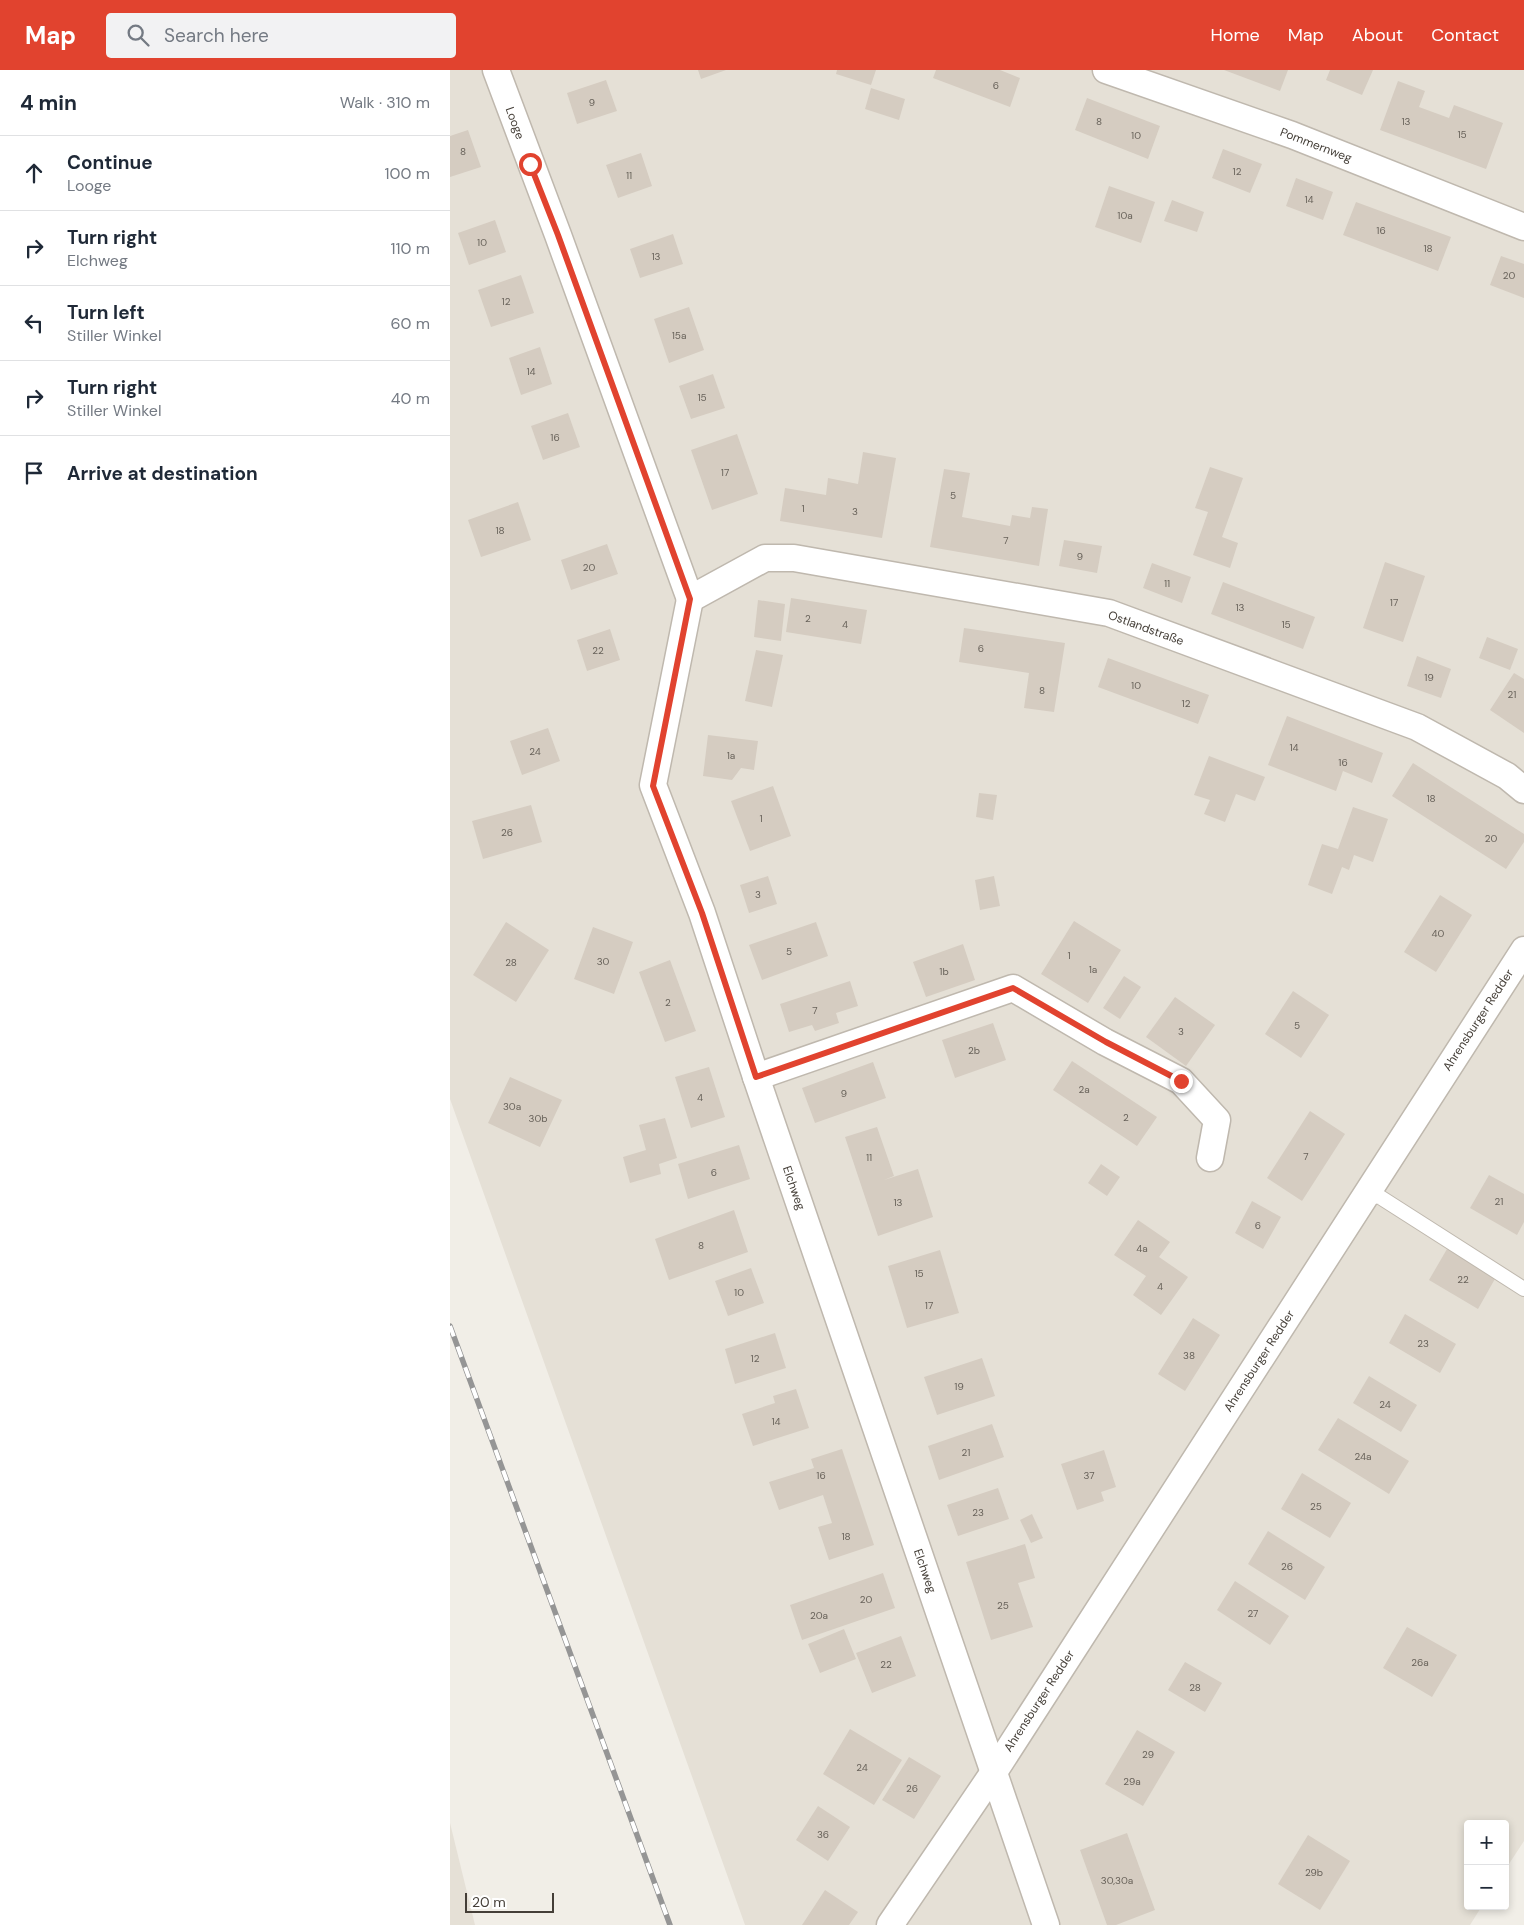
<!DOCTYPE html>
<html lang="en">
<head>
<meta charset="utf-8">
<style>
  :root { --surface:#fff; --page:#f2f2f3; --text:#1f2937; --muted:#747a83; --line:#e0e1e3; --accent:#e1432f }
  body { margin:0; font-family:"DM Sans",sans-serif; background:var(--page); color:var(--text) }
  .controls { position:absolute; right:15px; bottom:15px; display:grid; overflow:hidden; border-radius:5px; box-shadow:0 2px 8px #0003 }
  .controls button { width:45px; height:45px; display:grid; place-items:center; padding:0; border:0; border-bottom:1px solid var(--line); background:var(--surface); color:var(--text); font:25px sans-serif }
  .scale { position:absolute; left:15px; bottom:12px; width:89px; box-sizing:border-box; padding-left:5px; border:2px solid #443e37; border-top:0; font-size:14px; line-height:18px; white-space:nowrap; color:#443e37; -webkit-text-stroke:4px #fff; paint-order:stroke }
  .stop { position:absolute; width:15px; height:15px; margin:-11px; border:4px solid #e1432f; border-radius:50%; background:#fff }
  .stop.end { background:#e1432f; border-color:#fff; box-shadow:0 1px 5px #0008 }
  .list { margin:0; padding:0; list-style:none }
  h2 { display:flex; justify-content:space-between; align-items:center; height:65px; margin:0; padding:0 20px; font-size:21px }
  h2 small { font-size:16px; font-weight:400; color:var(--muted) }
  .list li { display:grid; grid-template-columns:32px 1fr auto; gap:15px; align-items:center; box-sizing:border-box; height:75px; padding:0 20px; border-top:1px solid var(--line) }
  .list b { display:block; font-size:19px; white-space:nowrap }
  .list p { margin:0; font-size:16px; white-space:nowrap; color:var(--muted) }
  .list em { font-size:16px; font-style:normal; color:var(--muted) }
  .icon { flex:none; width:28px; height:28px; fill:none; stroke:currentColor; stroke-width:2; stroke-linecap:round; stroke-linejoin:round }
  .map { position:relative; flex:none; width:1074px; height:1855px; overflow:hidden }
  header { display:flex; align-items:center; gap:30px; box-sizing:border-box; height:70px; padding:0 25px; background:var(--accent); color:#fff }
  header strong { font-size:24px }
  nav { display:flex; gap:28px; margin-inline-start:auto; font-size:18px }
  .search { width:350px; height:45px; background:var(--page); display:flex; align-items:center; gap:12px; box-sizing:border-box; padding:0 18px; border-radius:5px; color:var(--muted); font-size:19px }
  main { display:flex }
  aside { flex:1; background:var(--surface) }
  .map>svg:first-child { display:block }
  .residential { fill:#e5e0d6 }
  .building { fill:#d5ccc1 }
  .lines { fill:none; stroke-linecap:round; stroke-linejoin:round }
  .service-casing { stroke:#bfb8ae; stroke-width:16 }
  .minor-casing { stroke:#bfb8ae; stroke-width:29 }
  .service { stroke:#fff; stroke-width:14 }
  .minor { stroke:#fff; stroke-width:26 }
  .rail-casing { stroke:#959595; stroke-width:5.5 }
  .rail { stroke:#fff; stroke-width:4; stroke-dasharray:11; stroke-linecap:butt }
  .route { stroke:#e1432f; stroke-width:6 }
  .labels { text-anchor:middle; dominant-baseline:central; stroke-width:4; stroke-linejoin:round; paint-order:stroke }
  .number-label { font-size:10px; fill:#68625a }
  .street-label { font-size:12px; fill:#443e37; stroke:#fff }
</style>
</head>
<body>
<header>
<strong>Map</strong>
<div class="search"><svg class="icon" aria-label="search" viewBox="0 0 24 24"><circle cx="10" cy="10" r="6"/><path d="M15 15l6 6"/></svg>Search here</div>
<nav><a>Home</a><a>Map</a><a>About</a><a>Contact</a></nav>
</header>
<main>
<aside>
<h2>4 min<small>Walk · 310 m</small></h2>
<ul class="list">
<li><svg class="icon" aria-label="ahead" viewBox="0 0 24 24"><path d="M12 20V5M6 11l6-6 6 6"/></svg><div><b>Continue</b><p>Looge</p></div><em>100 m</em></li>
<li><svg class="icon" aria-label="right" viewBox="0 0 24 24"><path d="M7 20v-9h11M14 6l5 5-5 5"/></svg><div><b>Turn right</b><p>Elchweg</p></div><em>110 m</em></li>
<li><svg class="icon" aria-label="left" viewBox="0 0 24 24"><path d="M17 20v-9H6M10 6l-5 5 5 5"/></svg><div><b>Turn left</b><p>Stiller Winkel</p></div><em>60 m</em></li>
<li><svg class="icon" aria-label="right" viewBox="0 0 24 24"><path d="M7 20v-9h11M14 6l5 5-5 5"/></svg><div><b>Turn right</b><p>Stiller Winkel</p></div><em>40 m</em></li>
<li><svg class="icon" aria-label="arrive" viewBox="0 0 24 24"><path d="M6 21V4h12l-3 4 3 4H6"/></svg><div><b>Arrive at destination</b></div></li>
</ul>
</aside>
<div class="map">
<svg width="1074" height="1855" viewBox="0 0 1074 1855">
  <rect width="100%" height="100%" fill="#f1eee7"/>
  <g class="residential">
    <polygon points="0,0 1074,0 1074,1771 1055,1800 1055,1754 1018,1754 1018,1836 1032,1836 1020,1855 295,1855 0,1029"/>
    <polygon points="0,1753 25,1855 0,1855"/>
  </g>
  <g class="building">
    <polygon points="248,0 276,0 251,9"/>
    <polygon points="387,0 426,0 421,15 386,4"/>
    <polygon points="486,0 550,0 570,8 560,37 483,8"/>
    <polygon points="774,0 838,0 830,21"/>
    <polygon points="880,0 923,0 912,25 876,10"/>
    <polygon points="156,10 167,41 127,54 117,23"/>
    <polygon points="948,11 975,21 969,37 999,48 1004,35 1053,53 1036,99 930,60"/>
    <polygon points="421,18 455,29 449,50 415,39"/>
    <polygon points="637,28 710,56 698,89 625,60"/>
    <polygon points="18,60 31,97 0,107 0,66"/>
    <polygon points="773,79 812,94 800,123 762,108"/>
    <polygon points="191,83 202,116 168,128 156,95"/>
    <polygon points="846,108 883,122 873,150 836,136"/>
    <polygon points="659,116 705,132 691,173 645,157"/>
    <polygon points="722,130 754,142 747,162 714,151"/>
    <polygon points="906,132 1001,167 988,201 893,165"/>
    <polygon points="45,150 56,182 19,195 8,163"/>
    <polygon points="223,164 233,194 190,208 180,179"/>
    <polygon points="1051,186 1074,194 1074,228 1040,215"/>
    <polygon points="71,205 84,243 41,257 28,220"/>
    <polygon points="239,237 254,280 219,293 204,249"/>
    <polygon points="90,277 102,314 71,325 59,288"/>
    <polygon points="263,304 275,338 241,349 229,316"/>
    <polygon points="118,343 130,377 93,390 81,356"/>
    <polygon points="287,364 308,424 262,440 241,380"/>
    <polygon points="413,382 446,388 432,468 330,451 335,418 376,425 378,408 408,414"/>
    <polygon points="760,397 793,408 772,467 788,473 780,498 743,485 758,442 745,438"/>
    <polygon points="494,399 520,403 512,447 560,456 562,445 580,448 582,437 598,439 589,496 480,477"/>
    <polygon points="68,432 81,470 31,487 18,450"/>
    <polygon points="614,470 652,476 647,503 609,496"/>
    <polygon points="157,474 168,504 121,520 111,490"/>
    <polygon points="935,492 975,506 953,572 913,558"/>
    <polygon points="702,493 741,507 732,533 693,518"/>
    <polygon points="773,512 865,547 853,579 761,544"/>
    <polygon points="341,528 417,540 411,574 336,562"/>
    <polygon points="308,530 335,534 331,571 304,567"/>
    <polygon points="514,558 615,573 604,642 574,638 579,603 509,592"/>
    <polygon points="160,559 170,590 137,601 127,570"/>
    <polygon points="1037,567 1068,579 1060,600 1029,588"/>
    <polygon points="306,580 333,585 322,637 295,631"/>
    <polygon points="967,586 1001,599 991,628 957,616"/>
    <polygon points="658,588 759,625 748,654 648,617"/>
    <polygon points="1064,603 1074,609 1074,663 1040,640"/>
    <polygon points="837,646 933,683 922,713 893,701 886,721 818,695"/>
    <polygon points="98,658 110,691 72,705 60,671"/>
    <polygon points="258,665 308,671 304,700 291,698 282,710 253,706"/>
    <polygon points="759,686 815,707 805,731 786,724 775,752 754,744 760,730 744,725"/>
    <polygon points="963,693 1074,764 1074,772 1056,799 942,726"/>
    <polygon points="323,716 341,766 300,781 281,731"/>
    <polygon points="529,723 547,725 543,750 526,747"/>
    <polygon points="81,735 92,772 33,789 22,751"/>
    <polygon points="903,737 938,749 923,792 904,785 899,800 892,797 882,824 858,815 872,774 888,779"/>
    <polygon points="318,806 327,834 299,843 290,815"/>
    <polygon points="544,806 550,836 530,840 525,810"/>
    <polygon points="990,825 1022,845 986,902 954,882"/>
    <polygon points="624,851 671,880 638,933 591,904"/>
    <polygon points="56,852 99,880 66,932 23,905"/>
    <polygon points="366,852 378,886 312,910 299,875"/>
    <polygon points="143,857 183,872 164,924 124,909"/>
    <polygon points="513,874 525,910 476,927 463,892"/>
    <polygon points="220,890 246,961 215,972 189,902"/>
    <polygon points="674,906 691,917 670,949 653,938"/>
    <polygon points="400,911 408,936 386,943 389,953 365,961 362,955 339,962 330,934"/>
    <polygon points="843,921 879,945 851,988 815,964"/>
    <polygon points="725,927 765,955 736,996 696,967"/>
    <polygon points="543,953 556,990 505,1008 492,970"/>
    <polygon points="622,991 707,1047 687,1076 603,1020"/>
    <polygon points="423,992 436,1028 365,1053 352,1018"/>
    <polygon points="259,997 275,1047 241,1058 225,1007"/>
    <polygon points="60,1007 112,1030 90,1077 38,1053"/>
    <polygon points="860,1041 895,1064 852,1131 817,1108"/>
    <polygon points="215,1048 227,1088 209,1094 211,1104 180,1113 173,1087 196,1080 189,1055"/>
    <polygon points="427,1057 444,1106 434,1110 468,1099 483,1147 428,1166 395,1067"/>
    <polygon points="289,1075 300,1109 238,1129 228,1094"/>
    <polygon points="651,1094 670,1107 657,1126 638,1113"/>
    <polygon points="1039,1105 1074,1124 1074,1152 1067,1165 1020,1138"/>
    <polygon points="802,1131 831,1147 813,1179 785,1163"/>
    <polygon points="284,1140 298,1182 219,1210 205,1169"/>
    <polygon points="688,1150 720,1172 709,1187 738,1207 711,1245 683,1225 696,1206 664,1185"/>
    <polygon points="997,1179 1046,1207 1028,1239 979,1210"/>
    <polygon points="490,1180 509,1243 457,1258 438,1196"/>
    <polygon points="301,1198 314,1233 278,1246 265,1211"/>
    <polygon points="955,1244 1006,1274 990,1303 939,1273"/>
    <polygon points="743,1248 770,1265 735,1321 708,1304"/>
    <polygon points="325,1263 336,1298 285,1314 275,1279"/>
    <polygon points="532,1288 545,1326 487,1345 474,1307"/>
    <polygon points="919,1306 967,1335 951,1362 903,1333"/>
    <polygon points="346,1319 359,1358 303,1376 292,1344 325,1333 323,1326"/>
    <polygon points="888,1348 959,1391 939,1424 868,1380"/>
    <polygon points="542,1354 554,1387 489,1410 478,1376"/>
    <polygon points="392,1379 424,1475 379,1490 368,1457 382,1453 373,1425 329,1440 319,1412 364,1398 361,1389"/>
    <polygon points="654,1380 666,1417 651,1422 654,1431 627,1440 611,1394"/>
    <polygon points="852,1403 901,1433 880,1468 831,1439"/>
    <polygon points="548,1418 559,1449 508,1466 497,1435"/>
    <polygon points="582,1444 593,1468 581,1473 570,1450"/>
    <polygon points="818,1461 875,1497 855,1530 798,1494"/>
    <polygon points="575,1474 585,1508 568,1513 583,1557 541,1570 516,1492"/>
    <polygon points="433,1503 445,1538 352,1570 340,1535"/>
    <polygon points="785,1511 839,1546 820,1575 767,1540"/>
    <polygon points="957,1557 1007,1585 982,1627 933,1598"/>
    <polygon points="394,1559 406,1589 370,1603 358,1574"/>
    <polygon points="451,1566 466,1606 422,1623 406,1583"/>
    <polygon points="735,1592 772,1613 755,1642 718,1620"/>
    <polygon points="400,1659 452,1690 424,1735 373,1704"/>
    <polygon points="687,1660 725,1682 693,1736 655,1714"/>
    <polygon points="459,1687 491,1706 464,1749 432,1730"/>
    <polygon points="368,1736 400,1757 378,1791 346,1770"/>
    <polygon points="677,1763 705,1840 666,1855 657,1855 630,1780"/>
    <polygon points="858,1765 900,1791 870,1840 828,1814"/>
    <polygon points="375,1820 408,1842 399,1855 352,1855"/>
  </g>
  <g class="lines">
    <g class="service-casing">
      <polyline id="service" points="915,1125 930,1127 1074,1219"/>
    </g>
    <g class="minor-casing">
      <g id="minor">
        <polyline points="46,0 108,165 240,529"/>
        <polyline points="656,0 842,65 1074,157"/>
        <polyline points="240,529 203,715 252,843 306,1007 596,1855"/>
        <polyline points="240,529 315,488 344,488 659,543 967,657 1057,706 1074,720"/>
        <polyline points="306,1007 563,918 655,972 731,1011 767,1050 760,1088"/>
        <polyline points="440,1855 544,1702 1074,880"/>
      </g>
    </g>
    <use href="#service" class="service"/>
    <use href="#minor" class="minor"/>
    <g class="rail-casing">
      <polyline id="rail" points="0,1256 220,1855"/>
    </g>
    <use href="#rail" class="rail"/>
  </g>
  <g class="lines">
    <polyline class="route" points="80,94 108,165 240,529 203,716 252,843 306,1007 563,918 656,972 731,1011"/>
  </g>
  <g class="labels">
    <g class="number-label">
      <text x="546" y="15">6</text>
      <text x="142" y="32">9</text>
      <text x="649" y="51">8</text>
      <text x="956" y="51">13</text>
      <text x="1012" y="64">15</text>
      <text x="686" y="65">10</text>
      <text x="13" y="81">8</text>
      <text x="787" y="101">12</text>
      <text x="179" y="105">11</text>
      <text x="859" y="129">14</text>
      <text x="675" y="145">10a</text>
      <text x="931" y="160">16</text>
      <text x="32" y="172">10</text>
      <text x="978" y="178">18</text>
      <text x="206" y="186">13</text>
      <text x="1059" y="205">20</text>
      <text x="56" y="231">12</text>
      <text x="229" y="265">15a</text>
      <text x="81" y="301">14</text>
      <text x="252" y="327">15</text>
      <text x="105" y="367">16</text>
      <text x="275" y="402">17</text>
      <text x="503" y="425">5</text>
      <text x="353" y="438">1</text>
      <text x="405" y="441">3</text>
      <text x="50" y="460">18</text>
      <text x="556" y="470">7</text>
      <text x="630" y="486">9</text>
      <text x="139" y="497">20</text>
      <text x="717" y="513">11</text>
      <text x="944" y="532">17</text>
      <text x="790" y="537">13</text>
      <text x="358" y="548">2</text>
      <text x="395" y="554">4</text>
      <text x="836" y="554">15</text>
      <text x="531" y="578">6</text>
      <text x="148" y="580">22</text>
      <text x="979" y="607">19</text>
      <text x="686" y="615">10</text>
      <text x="592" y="620">8</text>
      <text x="1062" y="624">21</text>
      <text x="736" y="633">12</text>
      <text x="844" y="677">14</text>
      <text x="85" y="681">24</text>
      <text x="281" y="685">1a</text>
      <text x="893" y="692">16</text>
      <text x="981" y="728">18</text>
      <text x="311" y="748">1</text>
      <text x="57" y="762">26</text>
      <text x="1041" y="768">20</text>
      <text x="308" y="824">3</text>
      <text x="988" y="863">40</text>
      <text x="339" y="881">5</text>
      <text x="619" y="885">1</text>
      <text x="153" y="891">30</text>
      <text x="61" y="892">28</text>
      <text x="643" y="899">1a</text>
      <text x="494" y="901">1b</text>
      <text x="218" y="932">2</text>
      <text x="365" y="940">7</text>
      <text x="847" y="955">5</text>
      <text x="731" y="961">3</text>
      <text x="524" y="980">2b</text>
      <text x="634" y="1019">2a</text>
      <text x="394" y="1023">9</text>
      <text x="250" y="1027">4</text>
      <text x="62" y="1036">30a</text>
      <text x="676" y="1047">2</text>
      <text x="88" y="1048">30b</text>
      <text x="856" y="1086">7</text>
      <text x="419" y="1087">11</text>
      <text x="264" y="1102">6</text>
      <text x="1049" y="1131">21</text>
      <text x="448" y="1132">13</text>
      <text x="808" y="1155">6</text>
      <text x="251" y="1175">8</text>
      <text x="692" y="1178">4a</text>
      <text x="469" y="1203">15</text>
      <text x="1013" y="1209">22</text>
      <text x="710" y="1216">4</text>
      <text x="289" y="1222">10</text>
      <text x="479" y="1235">17</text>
      <text x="973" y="1273">23</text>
      <text x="739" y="1285">38</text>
      <text x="305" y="1288">12</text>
      <text x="509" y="1316">19</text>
      <text x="935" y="1334">24</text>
      <text x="326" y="1351">14</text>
      <text x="516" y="1382">21</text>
      <text x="913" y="1386">24a</text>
      <text x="371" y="1405">16</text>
      <text x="639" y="1405">37</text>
      <text x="866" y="1436">25</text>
      <text x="528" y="1442">23</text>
      <text x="396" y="1466">18</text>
      <text x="837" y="1496">26</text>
      <text x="416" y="1529">20</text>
      <text x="553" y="1535">25</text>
      <text x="803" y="1543">27</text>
      <text x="369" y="1545">20a</text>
      <text x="970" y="1592">26a</text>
      <text x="436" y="1594">22</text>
      <text x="745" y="1617">28</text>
      <text x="698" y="1684">29</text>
      <text x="412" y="1697">24</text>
      <text x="682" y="1711">29a</text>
      <text x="462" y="1718">26</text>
      <text x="373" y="1764">36</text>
      <text x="864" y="1802">29b</text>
      <text x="667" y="1810">30,30a</text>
    </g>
    <g class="street-label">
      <text transform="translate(65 53) rotate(70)">Looge</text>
      <text transform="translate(866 75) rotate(21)">Pommernweg</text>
      <text transform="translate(696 558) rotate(20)">Ostlandstraße</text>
      <text transform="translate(1028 950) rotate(-57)">Ahrensburger Redder</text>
      <text transform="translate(344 1118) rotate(71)">Elchweg</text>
      <text transform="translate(809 1291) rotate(-57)">Ahrensburger Redder</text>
      <text transform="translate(475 1501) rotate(71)">Elchweg</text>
      <text transform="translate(589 1631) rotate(-57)">Ahrensburger Redder</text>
    </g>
  </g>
</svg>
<div class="controls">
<button>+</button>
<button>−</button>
</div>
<div class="scale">20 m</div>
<div class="stop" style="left:80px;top:94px"></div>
<div class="stop end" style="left:731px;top:1011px"></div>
</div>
</main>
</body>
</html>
